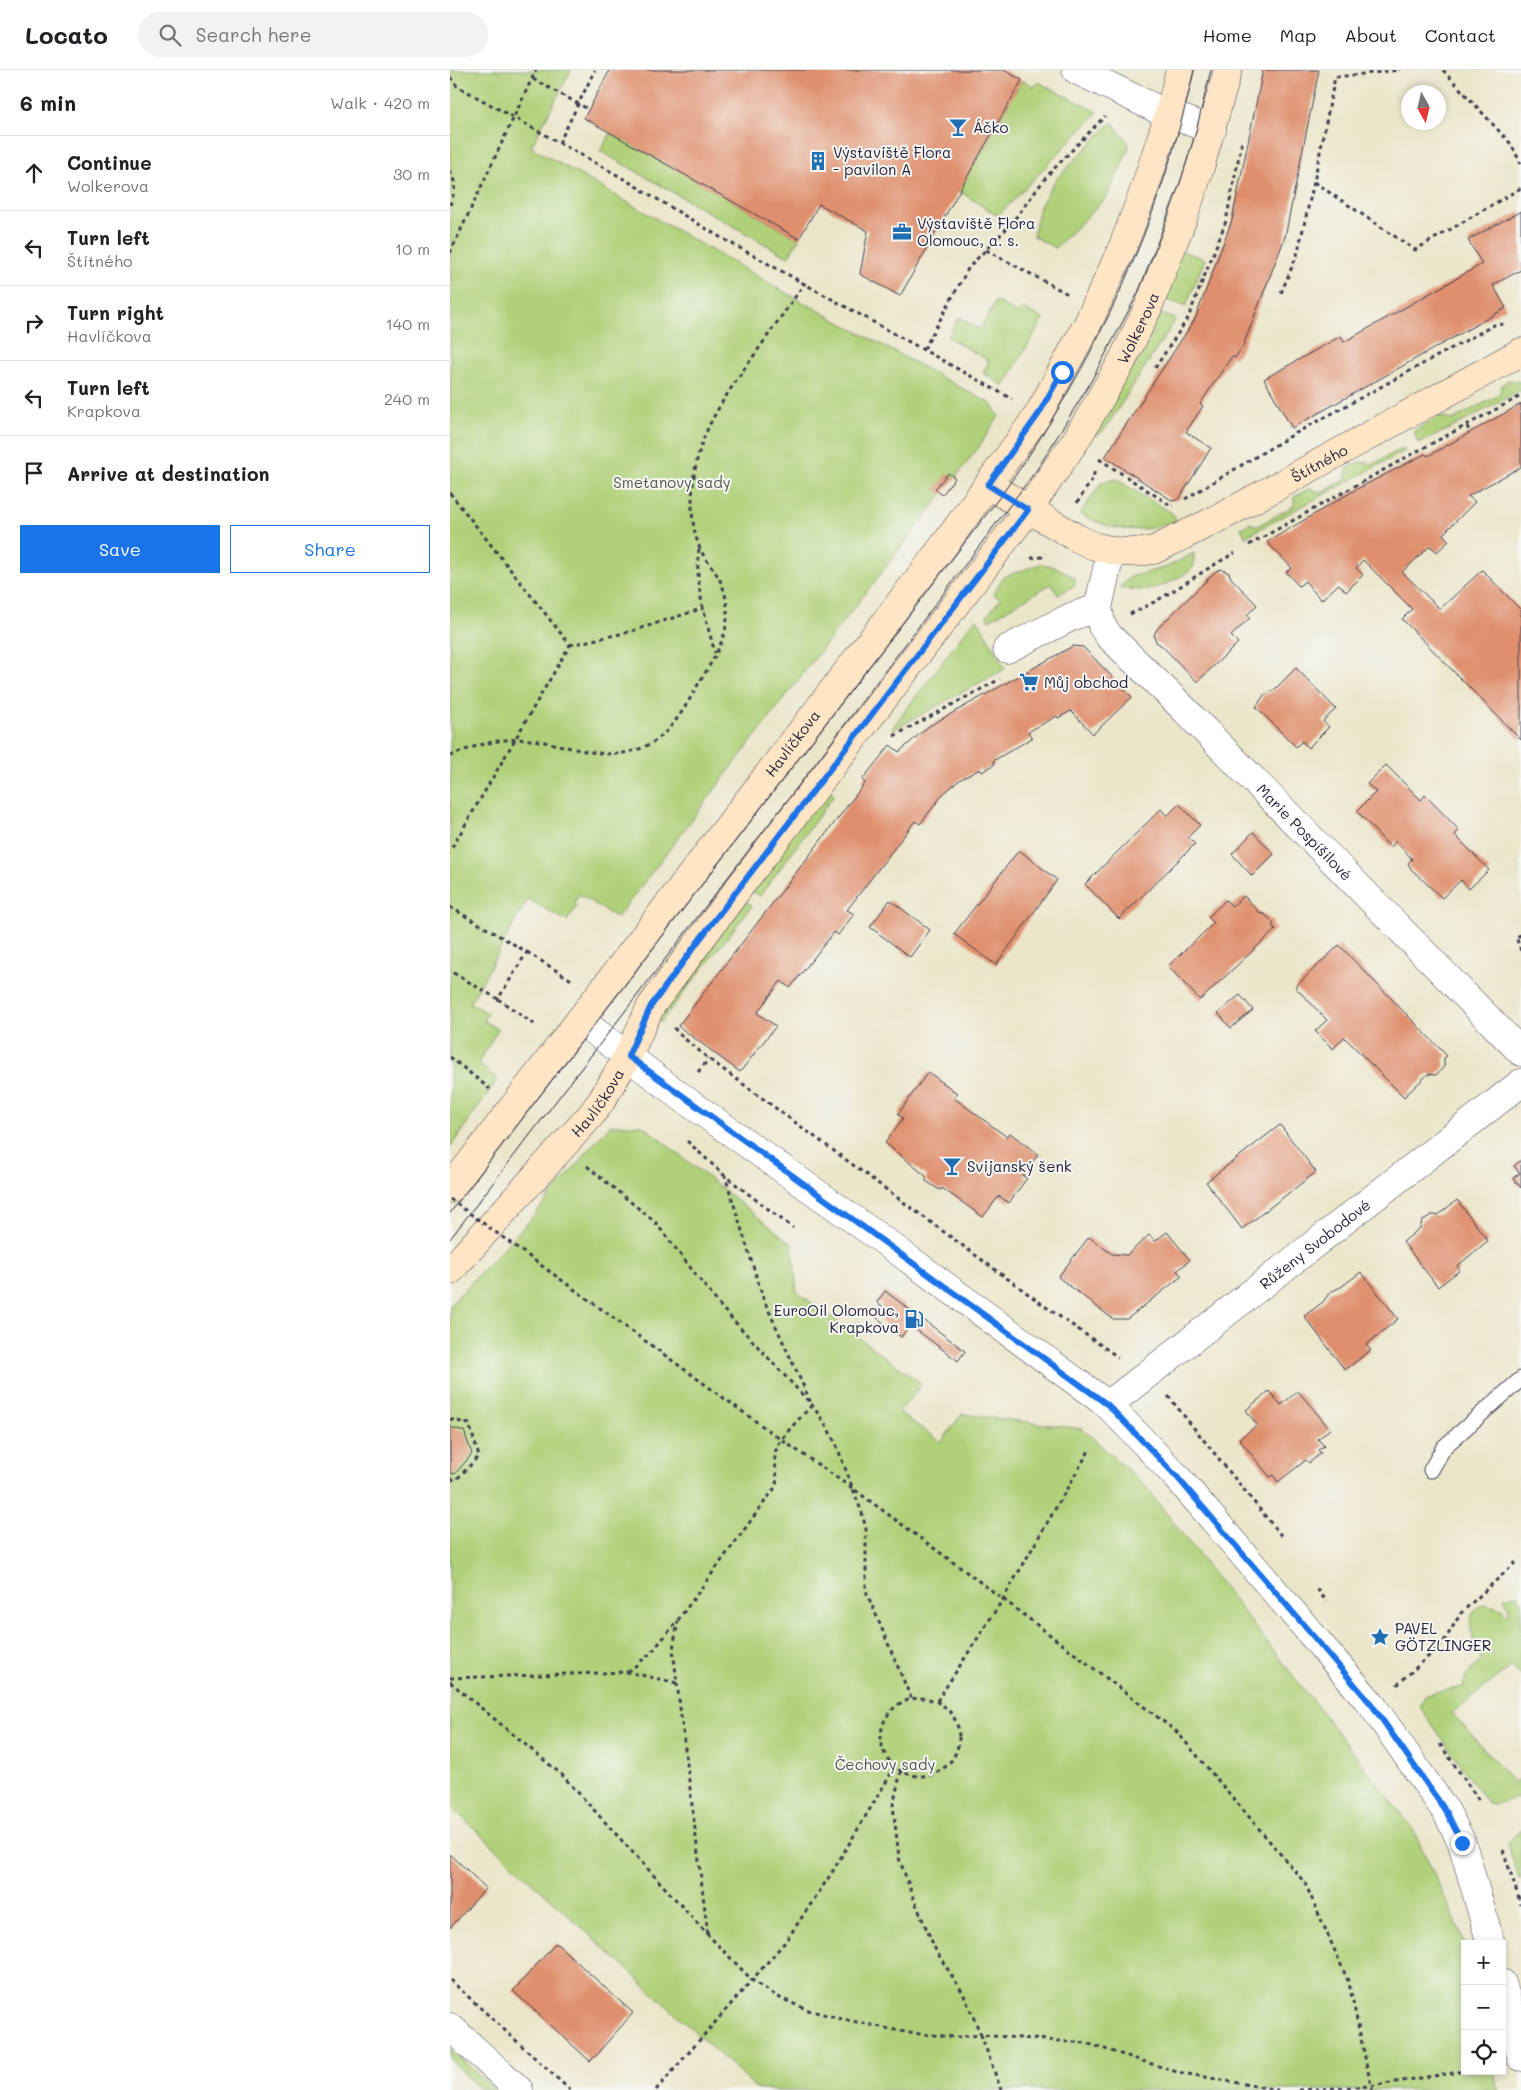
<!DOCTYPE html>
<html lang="en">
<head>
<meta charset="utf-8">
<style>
  :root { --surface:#fff; --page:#f2f2f2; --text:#202124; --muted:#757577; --line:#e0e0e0; --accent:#1a73e8 }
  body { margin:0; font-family:Mali,sans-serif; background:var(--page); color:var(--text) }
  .controls { position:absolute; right:15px; bottom:15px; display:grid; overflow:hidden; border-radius:0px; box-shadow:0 2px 8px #0003 }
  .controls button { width:45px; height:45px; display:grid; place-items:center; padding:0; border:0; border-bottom:1px solid var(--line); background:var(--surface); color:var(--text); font:25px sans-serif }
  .compass { position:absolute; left:951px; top:15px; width:45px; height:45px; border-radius:50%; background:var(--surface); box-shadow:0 2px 8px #0003; rotate:172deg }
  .stop { position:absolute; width:15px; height:15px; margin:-11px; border:4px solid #1a73e8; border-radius:50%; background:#fff }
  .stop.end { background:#1a73e8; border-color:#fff; box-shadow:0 1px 5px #0008 }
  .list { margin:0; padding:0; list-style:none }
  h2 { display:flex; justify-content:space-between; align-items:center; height:65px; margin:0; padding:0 20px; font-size:21px }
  h2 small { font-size:16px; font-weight:400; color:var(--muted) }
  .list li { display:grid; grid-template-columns:32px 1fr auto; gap:15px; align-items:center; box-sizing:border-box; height:75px; padding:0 20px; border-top:1px solid var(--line) }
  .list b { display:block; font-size:19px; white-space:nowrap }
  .list p { margin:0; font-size:16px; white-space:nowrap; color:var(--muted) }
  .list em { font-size:16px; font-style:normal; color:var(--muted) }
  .actions { display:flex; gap:10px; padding:15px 20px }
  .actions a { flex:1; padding:11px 0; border:1px solid var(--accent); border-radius:0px; text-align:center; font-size:18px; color:var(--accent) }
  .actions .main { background:var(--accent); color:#fff }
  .icon { flex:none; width:28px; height:28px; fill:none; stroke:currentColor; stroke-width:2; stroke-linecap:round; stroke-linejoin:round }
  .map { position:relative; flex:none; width:1071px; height:2020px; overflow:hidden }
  header { display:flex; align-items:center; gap:30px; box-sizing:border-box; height:70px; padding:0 25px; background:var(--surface); border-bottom:1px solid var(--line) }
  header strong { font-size:24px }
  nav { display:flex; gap:28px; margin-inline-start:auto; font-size:18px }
  .search { width:350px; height:45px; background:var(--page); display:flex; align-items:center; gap:12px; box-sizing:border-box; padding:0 18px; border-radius:28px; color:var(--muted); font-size:19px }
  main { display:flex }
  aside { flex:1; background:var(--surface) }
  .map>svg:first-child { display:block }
  .green { fill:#b0d179; stroke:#697a5a }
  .building { fill:#df8f6d }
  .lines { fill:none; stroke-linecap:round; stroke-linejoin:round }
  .lane-casing { stroke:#403f50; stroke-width:17 }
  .street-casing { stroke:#403f50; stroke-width:29 }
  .secondary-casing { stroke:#403f50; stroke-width:29 }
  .path { stroke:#403f50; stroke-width:3; stroke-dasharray:4 4; stroke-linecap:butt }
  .lane { stroke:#fff; stroke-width:15 }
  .street { stroke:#fff; stroke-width:28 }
  .secondary { stroke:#fde5c5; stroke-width:28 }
  .tram { stroke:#22223b; stroke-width:1 }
  .path-bridge { stroke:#403f50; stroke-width:3; stroke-dasharray:4 4; stroke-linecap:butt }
  .route { stroke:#1a73e8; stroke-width:6 }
  .labels { text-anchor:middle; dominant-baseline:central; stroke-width:4; stroke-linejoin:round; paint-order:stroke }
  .poi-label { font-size:15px; fill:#22223b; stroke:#f6f6f2; text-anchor:start }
  .street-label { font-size:15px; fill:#22223b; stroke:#f6f6f2 }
  .park-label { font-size:15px; fill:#4d574e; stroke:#f6f6f2 }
</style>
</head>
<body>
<header>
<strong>Locato</strong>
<div class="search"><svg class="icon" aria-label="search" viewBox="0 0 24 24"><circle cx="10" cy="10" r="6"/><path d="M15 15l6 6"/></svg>Search here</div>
<nav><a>Home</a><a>Map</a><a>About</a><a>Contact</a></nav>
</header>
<main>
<aside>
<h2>6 min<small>Walk · 420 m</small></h2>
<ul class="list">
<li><svg class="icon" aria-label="ahead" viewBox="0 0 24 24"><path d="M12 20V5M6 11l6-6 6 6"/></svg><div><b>Continue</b><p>Wolkerova</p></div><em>30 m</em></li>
<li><svg class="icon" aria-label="left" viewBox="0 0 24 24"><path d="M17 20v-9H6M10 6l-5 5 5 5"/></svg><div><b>Turn left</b><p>Štítného</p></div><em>10 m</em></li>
<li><svg class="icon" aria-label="right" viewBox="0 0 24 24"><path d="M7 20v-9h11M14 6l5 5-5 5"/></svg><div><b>Turn right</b><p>Havlíčkova</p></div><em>140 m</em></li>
<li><svg class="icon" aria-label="left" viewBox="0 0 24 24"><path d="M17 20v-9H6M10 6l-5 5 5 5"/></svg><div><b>Turn left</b><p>Krapkova</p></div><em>240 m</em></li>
<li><svg class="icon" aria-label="arrive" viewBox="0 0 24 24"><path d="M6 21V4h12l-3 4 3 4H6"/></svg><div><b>Arrive at destination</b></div></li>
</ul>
<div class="actions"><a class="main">Save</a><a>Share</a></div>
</aside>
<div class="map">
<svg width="1071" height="2020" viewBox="0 0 1071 2020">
  <rect width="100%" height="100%" fill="#f6f6f2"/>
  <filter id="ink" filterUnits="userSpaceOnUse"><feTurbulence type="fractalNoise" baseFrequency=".02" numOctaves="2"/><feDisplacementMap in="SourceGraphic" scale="10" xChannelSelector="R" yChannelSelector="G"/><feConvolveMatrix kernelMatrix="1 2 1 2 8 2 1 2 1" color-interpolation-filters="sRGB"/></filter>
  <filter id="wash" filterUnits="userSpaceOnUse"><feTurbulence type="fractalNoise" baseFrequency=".0096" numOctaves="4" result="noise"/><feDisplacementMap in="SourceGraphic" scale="20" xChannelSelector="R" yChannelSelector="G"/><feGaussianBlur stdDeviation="1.12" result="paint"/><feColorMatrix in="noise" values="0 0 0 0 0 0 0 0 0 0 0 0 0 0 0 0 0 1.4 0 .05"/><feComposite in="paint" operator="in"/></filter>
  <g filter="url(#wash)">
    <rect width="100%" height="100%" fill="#ebe6ca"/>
    <g class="green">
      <polygon points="0,0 121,0 81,77 338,224 541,334 549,346 528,378 505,408 485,419 492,425 358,597 167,848 129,824 124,833 127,836 117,851 78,829 20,933 38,943 33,951 48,959 28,994 48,1009 0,1078"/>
      <polygon points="572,10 584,17 588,12 648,42 548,146 509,121"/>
      <polygon points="662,52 678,72 679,78 657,127 605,178 583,166 590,136 605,110"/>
      <polygon points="161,63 349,169 338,187 150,81"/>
      <polygon points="729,180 755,189 736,236 709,228"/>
      <polygon points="546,231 568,244 572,238 593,249 554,316 533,303 539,291 498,267 509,247 530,259"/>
      <polygon points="703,241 726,249 655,359 650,364 642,366"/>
      <polygon points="1058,310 1071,312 1071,320 1002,358 968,373 964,361 990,346 1002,350 1049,325 1052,315"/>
      <polygon points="953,378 955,381 795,467 791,458 800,453 807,456 844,436 844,427 860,418 871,423 896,409 896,402 898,398 910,392 923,394"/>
      <path d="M 666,409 L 723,444 L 726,450 C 692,465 663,462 630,444 L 651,413 Z"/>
      <polygon points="744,483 744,496 740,501 715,515 693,520 669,518 680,507 717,497"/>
      <path d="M 590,494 C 603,495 613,500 625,508 L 625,515 L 608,525 L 601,514 L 539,550 L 537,546 L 550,529 L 544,524 L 553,507 Z"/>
      <polygon points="525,549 528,550 555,599 443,660 442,658"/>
      <polygon points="376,718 384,725 310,826 298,819"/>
      <polygon points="292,828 302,836 210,953 208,946"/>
      <polygon points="160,1055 192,1055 342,1174 347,1222 472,1314 449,1342 491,1372 512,1344 633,1359 694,1415 963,1759 1012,1865 1015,1875 1015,2001 1044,2001 1048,2020 308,2020 0,1736 0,1235 79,1151"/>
      <path d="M 1067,1525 L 1071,1530 L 1071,1606 L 1062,1596 L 1002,1643 L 1064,1713 L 1071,1707 L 1071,1726 L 1044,1735 L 1038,1734 L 970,1637 L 975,1626 L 985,1622 L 1013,1617 L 1017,1604 L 1032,1590 C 1025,1574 1009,1543 1034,1534 L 1052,1539 L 1056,1544 L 1060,1543 L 1054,1527 Z"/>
      <polygon points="1071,1760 1071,1809 1069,1809 1058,1775 1065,1765"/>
      <polygon points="0,1979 45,2020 32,2020 0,1991"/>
    </g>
    <g id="blocks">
      <g class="building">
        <polygon points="160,0 554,0 572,10 450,226 410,204 418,161 369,134 349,169 134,48"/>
        <polygon points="813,0 869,0 835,167 793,276 785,288 782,286 750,334 753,336 736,362 761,378 729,429 723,431 655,387 745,249 782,150"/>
        <polygon points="1071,141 1071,200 1043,215 1056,238 842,358 814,309 891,266 894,272 1032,194 1018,170"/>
        <polygon points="1071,334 1071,397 1018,426 1025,432 993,464 999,471 987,482 980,476 952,502 990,539 1032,500 1071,540 1071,670 952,549 962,539 913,490 906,498 913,505 896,522 889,514 871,530 855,511 849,516 836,502 842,498 817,472 905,420 975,384 978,386"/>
        <polygon points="498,403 505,408 492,425 485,419"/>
        <polygon points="771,499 779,503 781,508 807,535 797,545 800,548 781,566 788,573 747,612 712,576 706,572 704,565 707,559 766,501"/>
        <polygon points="623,576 633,577 682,627 643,664 621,641 608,648 607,646 578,662 582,668 543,691 545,694 532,702 530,699 511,709 494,723 470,754 465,751 397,840 404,844 388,865 384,862 340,918 331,911 307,943 326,956 290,1002 228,956 415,713 412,710 440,675 449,682 479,656"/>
        <polygon points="846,598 886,639 873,651 879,657 858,678 852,671 846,677 806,637 814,625 824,620"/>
        <polygon points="936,695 971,730 975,725 1009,760 1005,765 1039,800 1019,819 1011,810 992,828 961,799 958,793 962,789 946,771 941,777 935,772 907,741 926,722 917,714"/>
        <polygon points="729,734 750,755 738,767 745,774 669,849 635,814 711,739 717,746"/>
        <polygon points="803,762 824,784 802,806 782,784"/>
        <polygon points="569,780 607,810 546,895 504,864"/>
        <polygon points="794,826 810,843 814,844 823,852 823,857 826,859 750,930 718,896 764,853 758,847 776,830 782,836"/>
        <polygon points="440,830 480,860 460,887 420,857"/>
        <polygon points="889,875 997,986 994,988 994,997 986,1005 978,1004 954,1027 894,967 883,979 865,961 877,950 845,917"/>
        <polygon points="790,925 803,940 781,958 768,943"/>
        <polygon points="478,1002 507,1023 504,1028 557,1067 560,1063 588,1084 573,1106 577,1108 559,1133 549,1126 533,1147 492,1118 491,1120 488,1119 476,1111 476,1106 435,1073 453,1048 448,1044"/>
        <polygon points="830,1055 866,1102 792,1159 756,1112"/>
        <polygon points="1071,1090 1071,1118 1063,1108 1070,1103 1064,1096"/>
        <polygon points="1007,1130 1038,1171 1007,1196 1010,1200 988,1217 953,1172 970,1158 972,1151 981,1145 988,1145"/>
        <polygon points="717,1162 740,1190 727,1201 732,1206 677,1249 663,1249 608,1207 639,1167 662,1184 677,1185 699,1165 705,1171"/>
        <polygon points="911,1202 948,1249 916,1275 921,1280 895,1300 854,1246 873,1232 880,1222 891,1217"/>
        <polygon points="435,1221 515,1281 508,1291 460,1255 451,1267 426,1247 432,1236 427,1232"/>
        <polygon points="819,1321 831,1335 848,1321 880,1359 868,1369 874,1376 868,1380 871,1383 859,1393 856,1390 828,1412 823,1405 820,1407 789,1369 807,1355 796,1340"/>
        <polygon points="0,1357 14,1361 22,1384 5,1404 0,1403"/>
        <polygon points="0,1784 36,1818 0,1858"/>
        <polygon points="106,1873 183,1943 152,1978 149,1983 140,1991 63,1921"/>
      </g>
    </g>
  </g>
  <g filter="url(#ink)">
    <use href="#blocks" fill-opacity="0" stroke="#403f50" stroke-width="1"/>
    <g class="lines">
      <g class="lane-casing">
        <polyline id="lane" points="981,1400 994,1377 1071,1309"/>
      </g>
      <g class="street-casing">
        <g id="street">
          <polyline points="626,0 709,40 762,60"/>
          <path id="s1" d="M 661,481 L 648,538 L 652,556 L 659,566 L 723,628 L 1071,982"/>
          <polyline points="557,579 623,546 648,538"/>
          <polyline points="130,950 230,1026 441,1176 658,1335 727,1407 922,1635 997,1743 1012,1773 1041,1874"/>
          <path id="s2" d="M 658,1335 L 1071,1013"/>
          <polyline points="1052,1913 1066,1961 1071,1987"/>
          <polyline points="0,1957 69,2020"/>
        </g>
      </g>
      <g class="secondary-casing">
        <g id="secondary">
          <path id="s3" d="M 538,415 L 627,468 L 644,476 L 669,482 L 690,482 L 704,480 L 773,446 L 1071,282"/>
          <path id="s4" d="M 0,1119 L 498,470 L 588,345 L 637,255 L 673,176 L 693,123 L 719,44 L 730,0"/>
          <path id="s5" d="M 0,1201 L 141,1045 L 152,1030 L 178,986 L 201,936 L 291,815 L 578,440 L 626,370 L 671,293 L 698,238 L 734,146 L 749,101 L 778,0"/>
        </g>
      </g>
      <g class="path">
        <polyline points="993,0 1061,74 1071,94"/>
        <polyline points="0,7 7,16 169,106 270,167 562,329"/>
        <polyline points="109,73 145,0"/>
        <path d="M 0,101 C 7,114 5,121 0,135"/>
        <polyline points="864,112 965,180 1071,118"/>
        <polyline points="536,180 618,224"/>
        <polyline points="831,223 847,185 864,112 885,7 950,0"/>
        <polyline points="474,279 519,197 561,154 597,106 655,46"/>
        <polyline points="705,298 738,248 776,151 792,71"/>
        <polyline points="1017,356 1020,363"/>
        <polyline points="649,389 720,435 724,435"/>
        <polyline points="735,429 837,368 1044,255 1056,254"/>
        <polyline points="627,433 643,408 645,399"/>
        <polyline points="799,475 964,383 1071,326"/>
        <path d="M 249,479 C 244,513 256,550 265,583"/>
        <polyline points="581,488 592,487 595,483"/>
        <path d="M 680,544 C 717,528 749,502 785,483"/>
        <polyline points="120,575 179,562 254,538"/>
        <polyline points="444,666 550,609"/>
        <path d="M 0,686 C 26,675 52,667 81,670 C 119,674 157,695 196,676 C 218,666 233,641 245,620 C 256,600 272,579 276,556 C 279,539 276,519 267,505 C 261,495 253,487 249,476 C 239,450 241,417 247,390 C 256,351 280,320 302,288 C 320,263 337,238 355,213"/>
        <polyline points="0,837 77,882 48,929 0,901"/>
        <polyline points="1071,865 1066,867 1071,881"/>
        <polyline points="77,882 123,911"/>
        <polyline points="48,929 87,956"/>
        <polyline points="224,958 229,964 259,989 596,1237 668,1287"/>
        <polyline points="0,987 40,1019"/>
        <polyline points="248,1002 259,989"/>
        <polyline points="237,1071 275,1106 343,1158"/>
        <polyline points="137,1096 205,1152 271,1237 362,1335 376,1355 386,1374 412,1443 416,1459 416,1521 461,1628"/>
        <polyline points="718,1326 833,1468"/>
        <polyline points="0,1349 19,1354 29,1386 6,1410 0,1409"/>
        <polyline points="326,1366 405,1420 553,1529 727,1662 855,1813 899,1913 922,2020"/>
        <polyline points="867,1519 877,1532"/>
        <path d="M 178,1602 L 201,1583 L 228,1550 L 324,1419 C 330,1408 324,1397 325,1385 C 326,1370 352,1347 362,1335 L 313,1228 L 275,1106"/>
        <polyline points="0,1608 178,1602 227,1613 223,1579 228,1551"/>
        <polyline points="0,1612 112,1705 259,1866 303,1911 328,1927 358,1940 392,1949 460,1963 506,1967 531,1965 551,2020"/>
        <polyline points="227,1613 258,1865"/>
        <polyline points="947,1615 993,1573 1011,1543 1066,1492"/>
        <circle cx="470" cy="1667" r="39"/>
        <polyline points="487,1631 553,1529 640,1379"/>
        <polyline points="990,1674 1030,1732"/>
        <polyline points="451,1701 443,1735 449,1788 463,1827 486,1881 513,1923 531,1965 636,1973 727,2002 828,2020"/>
        <polyline points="1053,1780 1071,1835"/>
        <polyline points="0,1910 120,2020"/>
        <polyline points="206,2020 336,1871 381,1804 445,1697"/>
        <polyline points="849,2020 921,2016 1015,2001"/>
      </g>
      <use href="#lane" class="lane"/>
      <use href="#street" class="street"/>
      <use href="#secondary" class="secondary"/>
      <g class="tram">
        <path d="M 0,1143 L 552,424 C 644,297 710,153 744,0"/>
        <polyline points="0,1169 362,698 588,398 640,313 688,223 729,116 745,65 761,0"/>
      </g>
      <g class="path-bridge">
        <polyline points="83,9 138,39"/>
        <polyline points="0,183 86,0"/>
        <polyline points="0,423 120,575 0,781"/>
        <polyline points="0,1129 326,1366"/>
      </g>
    </g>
  </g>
  <g class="lines" filter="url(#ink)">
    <polyline class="route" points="612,302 588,345 538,415 578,440 250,869 201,936 178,986 658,1335 727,1407 922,1635 997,1743 1012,1773"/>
  </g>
  <defs>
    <g id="bar-bare" transform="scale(1.5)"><path d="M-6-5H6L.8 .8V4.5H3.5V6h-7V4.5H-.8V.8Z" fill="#1f6fb2" stroke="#f6f6f2" stroke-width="2.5" paint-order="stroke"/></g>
    <g id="building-bare" transform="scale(1.5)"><path d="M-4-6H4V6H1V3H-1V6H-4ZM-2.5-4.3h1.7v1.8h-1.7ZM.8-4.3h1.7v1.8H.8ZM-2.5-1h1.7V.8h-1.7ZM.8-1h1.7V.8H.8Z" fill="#1f6fb2" stroke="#f6f6f2" stroke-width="2.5" paint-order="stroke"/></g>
    <g id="office-bare" transform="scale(1.5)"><path d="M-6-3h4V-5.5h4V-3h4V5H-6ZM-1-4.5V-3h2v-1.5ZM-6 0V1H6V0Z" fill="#1f6fb2" stroke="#f6f6f2" stroke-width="2.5" paint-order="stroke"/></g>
    <g id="supermarket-bare" transform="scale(1.5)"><path d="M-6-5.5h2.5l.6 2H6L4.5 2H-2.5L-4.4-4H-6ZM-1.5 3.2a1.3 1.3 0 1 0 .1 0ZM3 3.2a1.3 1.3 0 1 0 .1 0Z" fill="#1f6fb2" stroke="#f6f6f2" stroke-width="2.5" paint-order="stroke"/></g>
    <g id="fuel-bare" transform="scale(1.5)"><path d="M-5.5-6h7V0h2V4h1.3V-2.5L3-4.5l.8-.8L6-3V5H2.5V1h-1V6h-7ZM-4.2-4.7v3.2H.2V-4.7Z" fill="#1f6fb2" stroke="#f6f6f2" stroke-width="2.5" paint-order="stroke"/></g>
    <g id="sight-bare" transform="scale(1.5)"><path d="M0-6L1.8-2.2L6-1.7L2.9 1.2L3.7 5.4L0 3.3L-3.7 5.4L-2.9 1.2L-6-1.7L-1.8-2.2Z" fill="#1f6fb2" stroke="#f6f6f2" stroke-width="2.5" paint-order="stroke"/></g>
  </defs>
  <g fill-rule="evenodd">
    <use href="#bar-bare" x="508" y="57"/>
    <use href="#building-bare" x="368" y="91"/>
    <use href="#office-bare" x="452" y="162"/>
    <use href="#supermarket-bare" x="579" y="612"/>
    <use href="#bar-bare" x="502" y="1096"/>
    <use href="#fuel-bare" x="464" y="1249"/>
    <use href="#sight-bare" x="930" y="1567"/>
  </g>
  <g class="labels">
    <g class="poi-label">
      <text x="523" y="57">Áčko</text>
      <text x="383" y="82">Výstaviště Flora<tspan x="383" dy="17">- pavilon A</tspan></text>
      <text x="467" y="153">Výstaviště Flora<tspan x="467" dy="17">Olomouc, a. s.</tspan></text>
      <text x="594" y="612">Můj obchod</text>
      <text x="517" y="1096">Svijanský šenk</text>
      <text x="449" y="1240" text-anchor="end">EuroOil Olomouc,<tspan x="449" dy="17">Krapkova</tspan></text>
      <text x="945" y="1558">PAVEL<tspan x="945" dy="17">GÖTZLINGER</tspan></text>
    </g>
    <g class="street-label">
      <text stroke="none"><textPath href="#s5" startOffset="1171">Wolkerova</textPath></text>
      <text stroke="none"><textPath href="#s3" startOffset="370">Štítného</textPath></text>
      <text stroke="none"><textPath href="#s4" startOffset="562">Havlíčkova</textPath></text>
      <text stroke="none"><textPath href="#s1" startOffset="366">Marie Pospíšilové</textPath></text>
      <text stroke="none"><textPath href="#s5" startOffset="224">Havlíčkova</textPath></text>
      <text stroke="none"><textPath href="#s2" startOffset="262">Růženy Svobodové</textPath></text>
    </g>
    <g class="park-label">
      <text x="222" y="412">Smetanovy sady</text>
      <text x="435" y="1694">Čechovy sady</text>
    </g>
  </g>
</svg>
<div class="controls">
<button>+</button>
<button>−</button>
<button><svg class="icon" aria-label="locate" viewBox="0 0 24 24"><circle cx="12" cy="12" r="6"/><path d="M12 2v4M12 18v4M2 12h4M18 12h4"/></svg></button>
</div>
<svg class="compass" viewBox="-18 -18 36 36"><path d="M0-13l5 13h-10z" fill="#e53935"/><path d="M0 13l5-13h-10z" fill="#757577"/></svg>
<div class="stop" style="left:612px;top:302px"></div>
<div class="stop end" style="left:1012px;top:1773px"></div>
</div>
</main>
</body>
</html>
